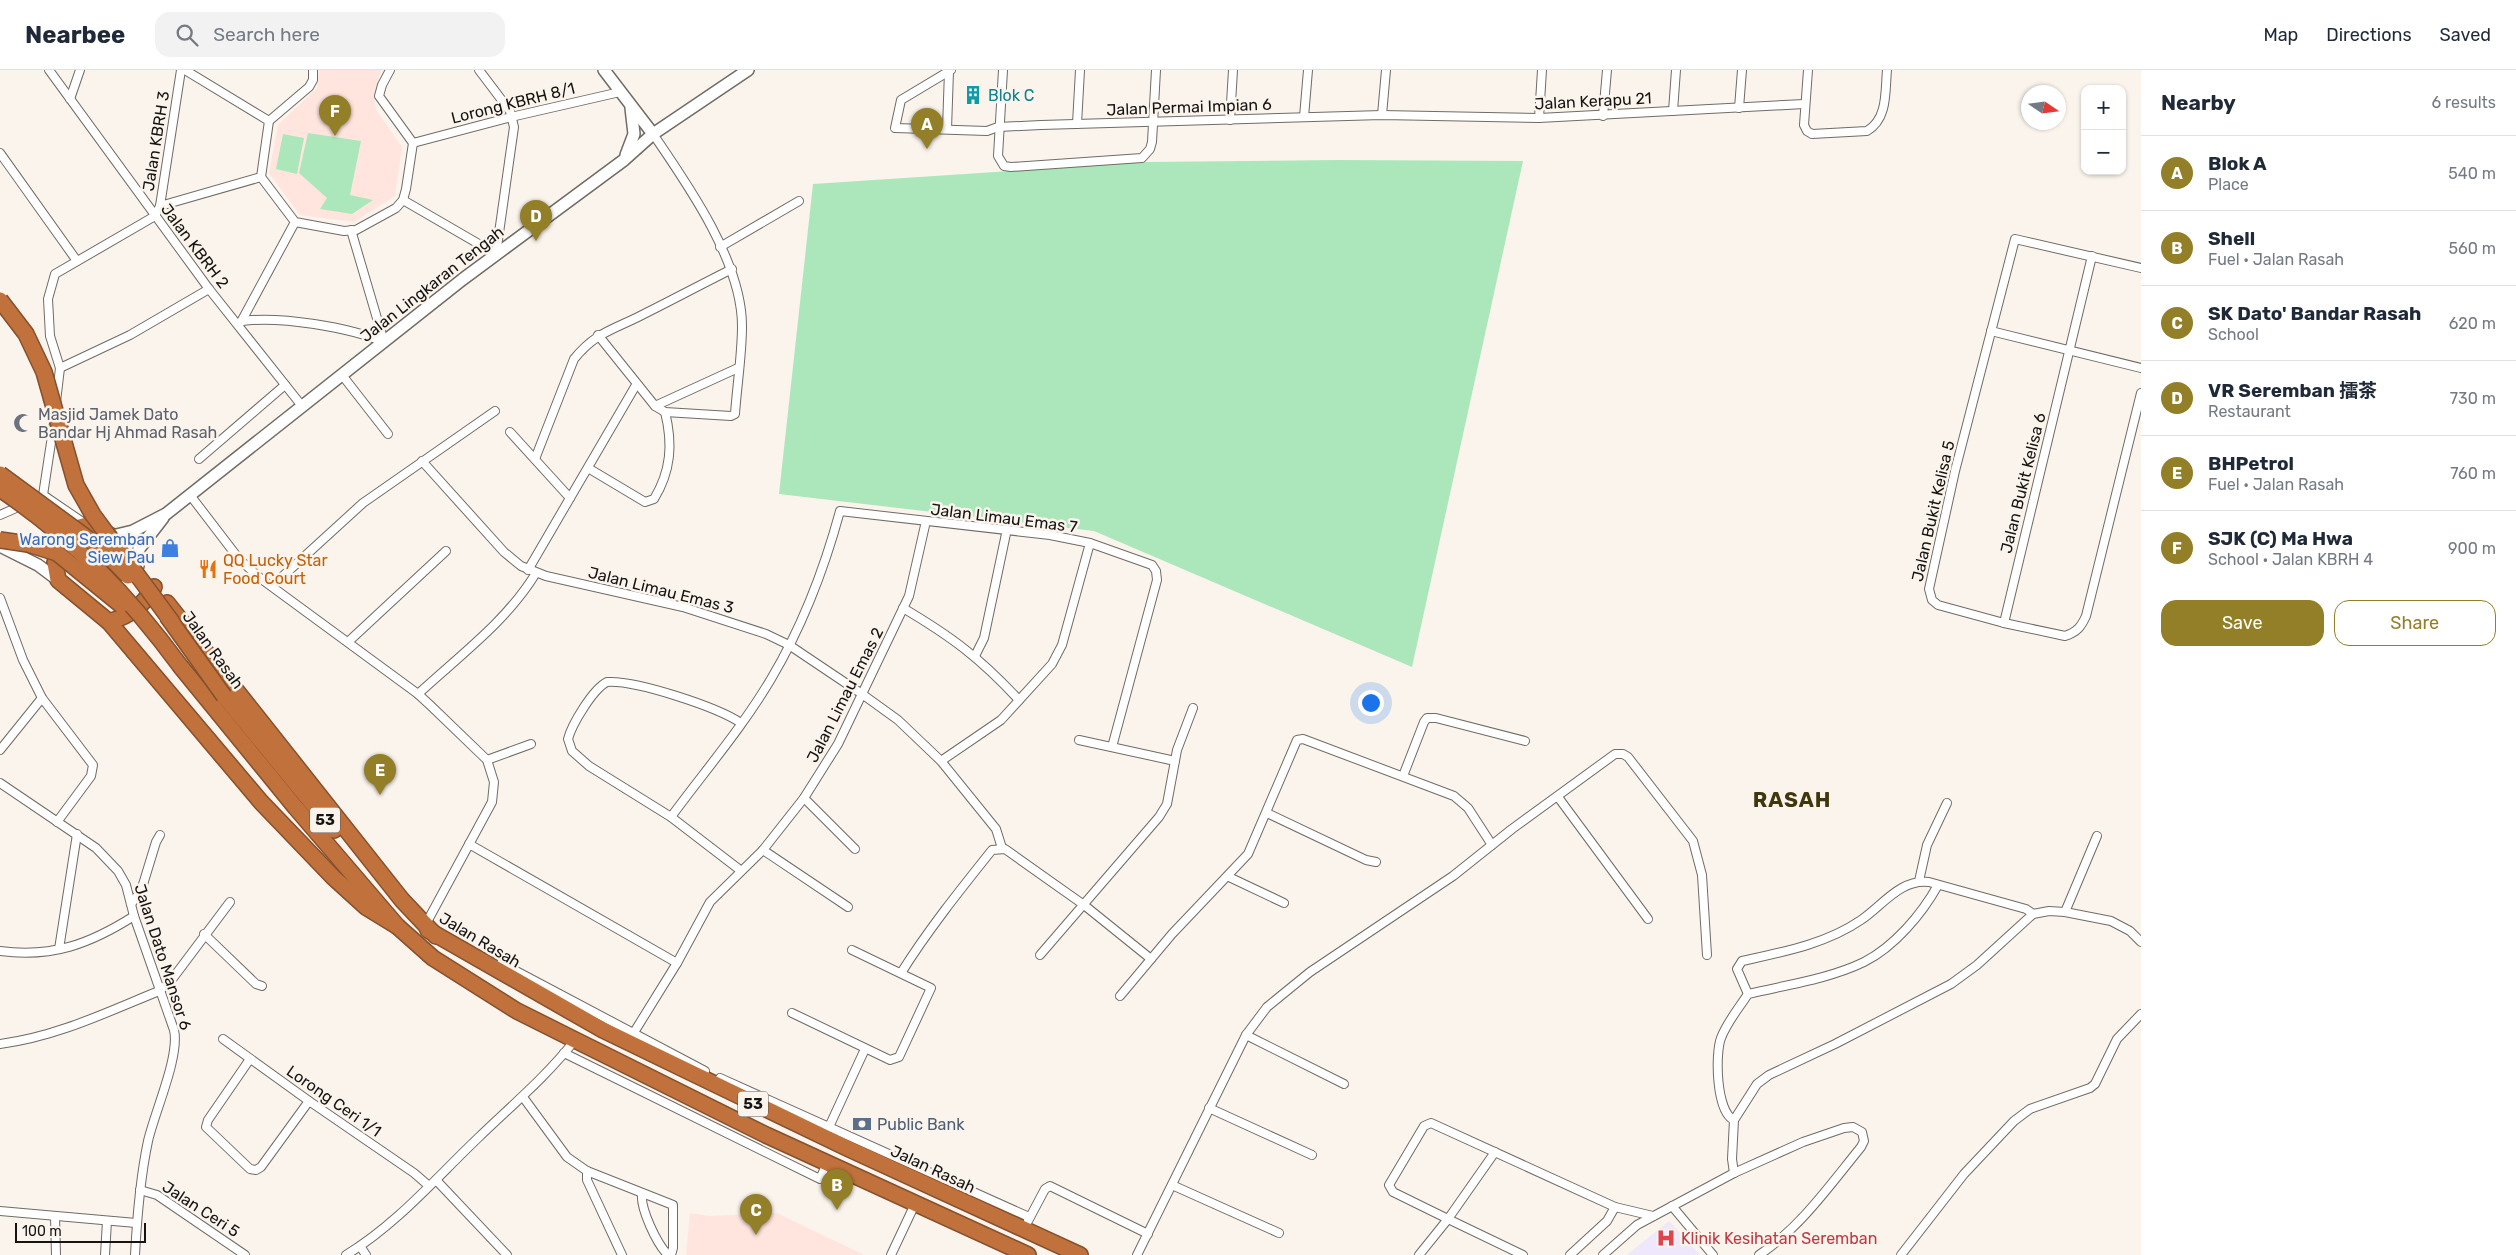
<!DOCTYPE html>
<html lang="en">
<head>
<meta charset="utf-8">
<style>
  :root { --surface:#fff; --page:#f2f2f3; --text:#1f2937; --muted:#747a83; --line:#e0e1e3; --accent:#927f27 }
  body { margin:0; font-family:Rubik,"Noto Sans SC",sans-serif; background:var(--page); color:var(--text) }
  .controls { position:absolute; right:15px; top:15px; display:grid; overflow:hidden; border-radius:10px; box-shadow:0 1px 4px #0004 }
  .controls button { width:45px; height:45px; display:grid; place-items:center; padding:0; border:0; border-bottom:1px solid var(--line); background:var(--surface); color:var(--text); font:25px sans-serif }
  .compass { position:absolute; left:2021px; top:15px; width:45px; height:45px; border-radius:50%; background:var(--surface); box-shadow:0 1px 4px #0004; rotate:103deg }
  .scale { position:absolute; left:15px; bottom:12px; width:131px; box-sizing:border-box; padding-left:5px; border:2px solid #161412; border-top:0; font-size:14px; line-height:18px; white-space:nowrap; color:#161412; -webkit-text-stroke:4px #faf4ed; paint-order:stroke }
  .you { position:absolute; left:1370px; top:632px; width:18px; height:18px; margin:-12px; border:4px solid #fff; border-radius:50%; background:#1a73e8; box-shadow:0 0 0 8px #1a73e833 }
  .badge { display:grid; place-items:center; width:32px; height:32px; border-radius:50%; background:var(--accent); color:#fff; font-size:16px; font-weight:700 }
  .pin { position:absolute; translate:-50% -41px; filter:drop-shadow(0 1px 2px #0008) }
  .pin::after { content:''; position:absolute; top:26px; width:18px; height:15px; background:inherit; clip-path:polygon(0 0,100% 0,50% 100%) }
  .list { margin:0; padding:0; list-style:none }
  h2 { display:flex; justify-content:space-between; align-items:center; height:65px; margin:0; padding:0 20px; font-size:21px }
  h2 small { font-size:16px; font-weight:400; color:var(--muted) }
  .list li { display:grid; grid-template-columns:32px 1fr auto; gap:15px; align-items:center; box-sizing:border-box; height:75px; padding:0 20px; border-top:1px solid var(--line) }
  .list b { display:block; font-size:19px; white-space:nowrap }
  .list p { margin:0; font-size:16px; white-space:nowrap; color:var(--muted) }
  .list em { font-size:16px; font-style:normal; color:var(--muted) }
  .actions { display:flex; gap:10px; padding:15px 20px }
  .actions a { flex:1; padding:11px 0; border:1px solid var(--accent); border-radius:15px; text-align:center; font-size:18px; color:var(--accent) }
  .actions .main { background:var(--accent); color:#fff }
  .icon { flex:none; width:28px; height:28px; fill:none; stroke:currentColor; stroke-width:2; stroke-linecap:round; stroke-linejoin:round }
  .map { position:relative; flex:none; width:2141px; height:1185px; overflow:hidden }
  header { display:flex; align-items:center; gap:30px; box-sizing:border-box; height:70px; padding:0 25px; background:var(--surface); border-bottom:1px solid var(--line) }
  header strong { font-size:24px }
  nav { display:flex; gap:28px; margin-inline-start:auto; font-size:18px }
  .search { width:350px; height:45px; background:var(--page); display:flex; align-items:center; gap:12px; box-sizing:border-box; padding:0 18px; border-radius:15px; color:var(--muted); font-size:19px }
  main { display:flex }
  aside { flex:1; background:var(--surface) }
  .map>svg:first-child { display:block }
  .education { fill:#ffe5de }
  .medical { fill:#efe7fc }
  .green { fill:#abe7bb }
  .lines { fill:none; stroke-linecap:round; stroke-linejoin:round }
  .street-casing { stroke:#706b65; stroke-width:10 }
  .secondary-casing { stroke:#706b65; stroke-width:14 }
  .highway-casing { stroke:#85502d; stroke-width:18 }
  .street { stroke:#fff; stroke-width:8 }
  .secondary { stroke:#fff; stroke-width:11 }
  .highway { stroke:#c1713b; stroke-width:15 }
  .highway-bridge-casing { stroke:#85502d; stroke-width:18; stroke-linecap:butt }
  .highway-bridge { stroke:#c1713b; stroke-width:15 }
  .labels { text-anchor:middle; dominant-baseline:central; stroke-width:5; stroke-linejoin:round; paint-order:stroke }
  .shield { fill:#faf4ed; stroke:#5a5754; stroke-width:1 }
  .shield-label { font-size:15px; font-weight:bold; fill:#161412 }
  .culture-label { font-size:16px; fill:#0d838f; stroke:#faf4ed; text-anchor:start }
  .street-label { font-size:16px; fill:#161412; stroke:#faf4ed }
  .worship-label { font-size:16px; fill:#5b616d; stroke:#faf4ed; text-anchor:start }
  .shop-label { font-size:16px; fill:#366cbe; stroke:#faf4ed; text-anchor:end }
  .food-label { font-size:16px; fill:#c56008; stroke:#faf4ed; text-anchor:start }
  .service-label { font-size:16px; fill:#4e5e75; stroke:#faf4ed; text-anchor:start }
  .health-label { font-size:16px; fill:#be3a42; stroke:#faf4ed; text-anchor:start }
  .district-label { font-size:21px; font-weight:bold; letter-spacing:1px; fill:#40370d; stroke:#faf4ed }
</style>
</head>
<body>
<header>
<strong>Nearbee</strong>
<div class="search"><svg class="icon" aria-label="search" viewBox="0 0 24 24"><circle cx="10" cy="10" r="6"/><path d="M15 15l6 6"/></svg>Search here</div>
<nav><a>Map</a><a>Directions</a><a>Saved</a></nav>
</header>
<main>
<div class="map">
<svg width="2141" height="1185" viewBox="0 0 2141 1185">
  <rect width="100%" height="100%" fill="#faf4ed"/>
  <g class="education">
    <polygon points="319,0 381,0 374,27 376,40 402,77 395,126 354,152 300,145 269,103 278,55 317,18"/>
    <polygon points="690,1143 709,1146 777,1143 864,1185 686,1185"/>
  </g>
  <polygon class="medical" points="1669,1151 1700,1185 1627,1185"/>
  <g class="green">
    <polygon points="308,63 361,71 350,125 373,130 352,144 320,139 327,128 299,103"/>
    <polygon points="283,64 304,68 297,104 276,99"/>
    <polygon points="1338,90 1523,91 1412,597 1094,461 779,424 813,114 1147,92"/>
  </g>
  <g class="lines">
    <g class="street-casing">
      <g id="street">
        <polyline points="49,0 209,219 302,336"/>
        <polyline points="185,0 269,51"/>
        <polyline points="313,0 313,10 309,17 269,51 261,107 295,152 344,161 356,160 396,138 403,130 406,119 413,73 379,26 382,15 390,0"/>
        <polyline points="951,0 901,30 895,58 987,61 998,57 1041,55 1382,45 1539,48 1804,34"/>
        <polyline points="1003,0 998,86 1004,96 1011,97 1142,88 1150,79 1152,72 1156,0"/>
        <path d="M 1808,0 L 1804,55 L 1807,61 L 1812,64 L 1867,61 C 1888,49 1885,21 1887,0"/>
        <polyline points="70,29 80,0"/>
        <polyline points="1739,38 1742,0"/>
        <polyline points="1673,41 1676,0"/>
        <polyline points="1382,45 1386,0"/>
        <polyline points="1603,46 1607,0"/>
        <polyline points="1304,47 1308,0"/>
        <polyline points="1539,48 1542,0"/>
        <polyline points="1230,50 1233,0"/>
        <polyline points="1077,54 1080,0"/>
        <polyline points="947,59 949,1"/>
        <polyline points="413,73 511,47 620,22"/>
        <polyline points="0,83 77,191"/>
        <polyline points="403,130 496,184 514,57 510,41 479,0"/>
        <polyline points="160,136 261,107"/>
        <polyline points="351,160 384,272"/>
        <polyline points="720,177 799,131"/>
        <path d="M 2141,198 L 2015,169 L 1955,401 L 1929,519 L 1932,530 L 1938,535 L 2004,553 L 2065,566 C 2077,562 2081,557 2086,546 L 2141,323"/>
        <path d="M 242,251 C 281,246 348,257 384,272"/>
        <polyline points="241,252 295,152"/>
        <polyline points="1991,261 2141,298"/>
        <path d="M 598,265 L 655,336 L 665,342 L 731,346 L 735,344 C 737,315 742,285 742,256 C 742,192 688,115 653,64"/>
        <polyline points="60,298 130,265 209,219"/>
        <polyline points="342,305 388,364"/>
        <polyline points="56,332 60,298 50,266 48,229 55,204 155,146 160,136 181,0"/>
        <polyline points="655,336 738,298"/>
        <polyline points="510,362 570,428"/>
        <polyline points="199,389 285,315"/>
        <path d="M 535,389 L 574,289 C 596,262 613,260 642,245 C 672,230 702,214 732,199"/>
        <polyline points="422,391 504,482 521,496 546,506 683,537 766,564 789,575 862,624 898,650 941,691 996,759 1002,778"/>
        <path d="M 588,398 L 645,432 L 654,429 C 671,401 673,374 665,342"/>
        <polyline points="43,425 54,353"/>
        <polyline points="190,425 239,489 260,508 418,624 431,636 487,690 494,712 492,732 428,850"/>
        <polyline points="40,427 43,425 87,455"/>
        <polyline points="0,445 23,435"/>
        <polyline points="528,500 636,315"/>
        <polyline points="272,516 363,433 495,341"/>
        <polyline points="0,528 23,590 42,628 93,695 91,706 57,752"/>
        <path d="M 903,538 C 952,567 980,588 1019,630"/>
        <polyline points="2004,553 2092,186"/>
        <polyline points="348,572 446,481"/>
        <polyline points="975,586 984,568 1007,459"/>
        <path d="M 418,624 C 459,586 507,551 536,503"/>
        <polyline points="1079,670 1175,691"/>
        <polyline points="0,680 42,628"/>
        <polyline points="487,690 531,674"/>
        <polyline points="941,691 1001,650 1052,594 1062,575 1090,473"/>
        <polyline points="1403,706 1424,652 1427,648 1436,648 1525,671"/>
        <path d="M 0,713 L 96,778 L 118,801 L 126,815 L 134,846 L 174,960 C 180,986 155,1041 148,1071 C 140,1109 137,1147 135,1185"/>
        <polyline points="1558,727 1648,849"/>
        <polyline points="804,728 855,779"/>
        <polyline points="1267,743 1366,790 1376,792"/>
        <path d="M 671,747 C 704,702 742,658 771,609 C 802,557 824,500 840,441 L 1050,465 L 1090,473 L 1152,495 L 1156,501 L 1157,510 L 1112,677"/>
        <polyline points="469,774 677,893"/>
        <polyline points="763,780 848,837"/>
        <path d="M 740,800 L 671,747 L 589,696 L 572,681 L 568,669 C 572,654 593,619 607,612 C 636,610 717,637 741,653"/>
        <polyline points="1229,807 1284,833"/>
        <polyline points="1919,811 1927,775 1947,733"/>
        <polyline points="131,834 141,821 156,772 160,765"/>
        <polyline points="2065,842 2097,766"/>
        <polyline points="204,864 256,914 262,916"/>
        <polyline points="59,879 77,764"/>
        <path d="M 0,881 C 52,888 90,874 134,846"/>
        <polyline points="1040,885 1159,747 1167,734 1177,680 1193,638"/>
        <polyline points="501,893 705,1001"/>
        <path d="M 901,903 C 928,860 960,820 992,780 L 1005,779 L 1084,835 L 1151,889"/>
        <path d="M 1748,924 L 1737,899 L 1742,891 C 1783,882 1826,874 1861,850 C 1883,835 1900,809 1929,812 L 2026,839 L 2033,844"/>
        <polyline points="1120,926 1172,864 1248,784 1297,670 1303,669 1454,726 1468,738 1492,775"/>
        <polyline points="792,943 890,990 899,987 931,918 852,880"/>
        <polyline points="633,964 677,893 710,832 763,780 804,728 838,674 909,526 926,451"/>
        <polyline points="1246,965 1344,1014"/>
        <polyline points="223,969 309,1031 414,1103 429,1116"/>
        <path d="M 0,974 C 56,967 107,942 159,921 L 170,912 L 230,832"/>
        <polyline points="564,983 820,1109 827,1093"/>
        <polyline points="250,989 208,1050 206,1057 250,1099 256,1100 261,1097 309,1031"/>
        <polyline points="720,1008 1029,1147"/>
        <polyline points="523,1027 567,1087 587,1101 673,1135 673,1178 671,1185"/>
        <polyline points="1209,1038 1312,1085"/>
        <path d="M 1734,1050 C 1716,1042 1715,984 1721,968 C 1727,952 1739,938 1748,924 C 1786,915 1829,909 1864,892 C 1894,877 1922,844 1938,815"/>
        <polyline points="829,1057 865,979"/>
        <polyline points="1495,1082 1448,1149 1523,1185"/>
        <polyline points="587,1101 587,1110 622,1185"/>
        <polyline points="1734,1103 1732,1089 1734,1050 1757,1014 1769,1005 1835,974 1951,914 1977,895 2033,844 2049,841 2065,842 2111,851 2130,861 2141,872"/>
        <polyline points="436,1110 507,1185"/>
        <polyline points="1172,1115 1279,1163"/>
        <polyline points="140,1120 157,1125 245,1185"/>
        <path d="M 642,1123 C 640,1139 657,1174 668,1185"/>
        <polyline points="1672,1136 1713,1185"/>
        <polyline points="0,1141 136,1153"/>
        <polyline points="55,1147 56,1185"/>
        <polyline points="1028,1151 1045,1119 1050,1116 1148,1164"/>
        <polyline points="360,1176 366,1185"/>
        <polyline points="105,1185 107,1151"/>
        <path d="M 346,1185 C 396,1155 436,1108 478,1068 C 511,1036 546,1007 575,970"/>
        <polyline points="891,1185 915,1134"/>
        <polyline points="1137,1185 1246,965 1267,937 1310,902 1453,806 1512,759 1615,684 1623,684 1628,687 1693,771 1702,805 1707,885"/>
        <polyline points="1419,1185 1448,1149 1393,1122 1389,1115 1424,1056 1431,1053 1615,1137 1653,1146"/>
        <polyline points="1570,1185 1607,1151 1615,1137"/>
        <path d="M 1603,1185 L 1637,1155 L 1734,1103 L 1803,1072 L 1844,1058 L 1853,1057 L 1862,1062 L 1864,1071 L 1861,1077 C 1830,1115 1800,1158 1759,1185"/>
        <polyline points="1901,1185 1964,1104 2014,1051 2030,1039 2090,1018 2095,1014 2117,969 2141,944"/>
      </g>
    </g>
    <g class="secondary-casing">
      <g id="secondary">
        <polyline points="604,0 653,64"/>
        <polyline points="626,85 634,64 631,38"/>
        <polyline points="112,466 133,461 166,444 463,209 624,90 653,64 748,0"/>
        <polyline points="0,476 38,495 58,510"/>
        <polyline points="138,496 139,479 163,448"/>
      </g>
    </g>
    <g class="highway-casing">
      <g id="highway">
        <polyline points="111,466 87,455 73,459 58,479 55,493 58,510 109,552 261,732 333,807 366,837 397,856"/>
        <polyline points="167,533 402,830 436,866"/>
        <path d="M 109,552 C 131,545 142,537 154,517"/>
        <polyline points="181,597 296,738 397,856 433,888 517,941 575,970 766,1065 1028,1185"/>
        <polyline points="224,626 334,760"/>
        <polyline points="428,860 603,960 847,1078 1080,1185"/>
      </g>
    </g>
    <use href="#street" class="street"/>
    <use href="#secondary" class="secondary"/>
    <use href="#highway" class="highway"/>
    <g class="highway-bridge-casing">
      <g id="highway-bridge">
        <polyline points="0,230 26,264 44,302 76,415 93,445 172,552"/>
        <polyline points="0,404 102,479 128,506"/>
        <path d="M 0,419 C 75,470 128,525 181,597"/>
        <polyline points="0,470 28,474 57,483 121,535"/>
        <polyline points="167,546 224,626"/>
      </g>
    </g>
    <use href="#highway-bridge" class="highway-bridge"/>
  </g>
  <defs>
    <g id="building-bare" transform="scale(1.5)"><path d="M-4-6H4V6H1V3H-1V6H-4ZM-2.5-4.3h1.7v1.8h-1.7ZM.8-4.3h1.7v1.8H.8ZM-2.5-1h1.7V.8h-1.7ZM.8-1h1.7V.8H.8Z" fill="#0f9aa8" stroke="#faf4ed" stroke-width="2.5" paint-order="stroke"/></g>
    <g id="mosque-bare" transform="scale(1.5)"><path d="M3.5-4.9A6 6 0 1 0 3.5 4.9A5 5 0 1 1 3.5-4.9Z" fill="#6b7280" stroke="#faf4ed" stroke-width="2.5" paint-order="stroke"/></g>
    <g id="shop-bare" transform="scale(1.5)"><path d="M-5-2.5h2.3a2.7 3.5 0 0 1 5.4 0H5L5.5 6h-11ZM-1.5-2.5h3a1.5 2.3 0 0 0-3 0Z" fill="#3f7fe0" stroke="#faf4ed" stroke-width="2.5" paint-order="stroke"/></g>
    <g id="restaurant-bare" transform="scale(1.5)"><path d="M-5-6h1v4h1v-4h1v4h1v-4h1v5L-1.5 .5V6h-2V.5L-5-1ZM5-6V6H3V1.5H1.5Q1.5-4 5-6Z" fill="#e8710a" stroke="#faf4ed" stroke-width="2.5" paint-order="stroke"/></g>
    <g id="bank-bare" transform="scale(1.5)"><path d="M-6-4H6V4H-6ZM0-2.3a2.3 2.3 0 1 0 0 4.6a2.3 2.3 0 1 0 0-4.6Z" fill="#5c6f8a" stroke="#faf4ed" stroke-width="2.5" paint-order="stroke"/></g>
    <g id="hospital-bare" transform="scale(1.5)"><path d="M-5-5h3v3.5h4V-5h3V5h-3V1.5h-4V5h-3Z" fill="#e0444e" stroke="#faf4ed" stroke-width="2.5" paint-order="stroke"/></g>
  </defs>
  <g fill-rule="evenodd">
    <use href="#building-bare" x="973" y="25"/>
    <use href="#mosque-bare" x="23" y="353"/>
    <use href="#shop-bare" x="170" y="478"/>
    <use href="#restaurant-bare" x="208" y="499"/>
    <use href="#bank-bare" x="862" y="1054"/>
    <use href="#hospital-bare" x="1666" y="1168"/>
  </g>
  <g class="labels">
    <g class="shield">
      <rect x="310" y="737.5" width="30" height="25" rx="4"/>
      <rect x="738" y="1021.5" width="30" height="25" rx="4"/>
    </g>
    <g class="shield-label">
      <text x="325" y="750">53</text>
      <text x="753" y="1034">53</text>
    </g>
    <g class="culture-label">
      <text x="988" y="25">Blok C</text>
    </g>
    <g class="street-label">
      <text transform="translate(1593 31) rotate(-3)">Jalan Kerapu 21</text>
      <text transform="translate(513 33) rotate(-14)">Lorong KBRH 8/1</text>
      <text transform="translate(1189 37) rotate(-2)">Jalan Permai Impian 6</text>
      <text transform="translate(156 71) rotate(-81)">Jalan KBRH 3</text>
      <text transform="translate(195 176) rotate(53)">Jalan KBRH 2</text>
      <text transform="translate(432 214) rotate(-38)">Jalan Lingkaran Tengah</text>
      <text transform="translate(2023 413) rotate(-76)">Jalan Bukit Kelisa 6</text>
      <text transform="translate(1933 441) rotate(-77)">Jalan Bukit Kelisa 5</text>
      <text transform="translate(1004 448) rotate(7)">Jalan Limau Emas 7</text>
      <text transform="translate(661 520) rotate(14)">Jalan Limau Emas 3</text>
      <text transform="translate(213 580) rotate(54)">Jalan Rasah</text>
      <text transform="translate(845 625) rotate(-63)">Jalan Limau Emas 2</text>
      <text transform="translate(480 870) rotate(31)">Jalan Rasah</text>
      <text transform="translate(163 887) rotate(72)">Jalan Dato Mansor 6</text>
      <text transform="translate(334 1031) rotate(35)">Lorong Ceri 1/1</text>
      <text transform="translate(933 1099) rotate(25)">Jalan Rasah</text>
      <text transform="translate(201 1139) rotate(33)">Jalan Ceri 5</text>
    </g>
    <g class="worship-label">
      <text x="38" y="344">Masjid Jamek Dato<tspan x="38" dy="18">Bandar Hj Ahmad Rasah</tspan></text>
    </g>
    <g class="shop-label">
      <text x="155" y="469">Warong Seremban<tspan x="155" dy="18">Siew Pau</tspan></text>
    </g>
    <g class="food-label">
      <text x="223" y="490">QQ Lucky Star<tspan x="223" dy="18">Food Court</tspan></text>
    </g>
    <g class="service-label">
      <text x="877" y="1054">Public Bank</text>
    </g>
    <g class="health-label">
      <text x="1681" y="1168">Klinik Kesihatan Seremban</text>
    </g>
    <g class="district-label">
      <text x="1792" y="729">RASAH</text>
    </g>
  </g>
</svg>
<div class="controls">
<button>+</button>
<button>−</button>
</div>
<svg class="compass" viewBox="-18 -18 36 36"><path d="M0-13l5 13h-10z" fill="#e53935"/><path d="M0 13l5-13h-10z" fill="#747a83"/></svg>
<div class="scale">100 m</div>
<div class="you"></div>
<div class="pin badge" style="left:927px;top:79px">A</div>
<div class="pin badge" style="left:837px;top:1140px">B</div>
<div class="pin badge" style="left:756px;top:1165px">C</div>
<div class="pin badge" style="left:536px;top:171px">D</div>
<div class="pin badge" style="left:380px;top:725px">E</div>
<div class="pin badge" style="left:335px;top:66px">F</div>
</div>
<aside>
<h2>Nearby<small>6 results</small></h2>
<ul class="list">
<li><span class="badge">A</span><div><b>Blok A</b><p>Place</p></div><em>540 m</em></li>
<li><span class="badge">B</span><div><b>Shell</b><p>Fuel · Jalan Rasah</p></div><em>560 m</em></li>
<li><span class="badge">C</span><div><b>SK Dato' Bandar Rasah</b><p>School</p></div><em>620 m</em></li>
<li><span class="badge">D</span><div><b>VR Seremban 擂茶</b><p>Restaurant</p></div><em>730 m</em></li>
<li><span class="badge">E</span><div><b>BHPetrol</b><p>Fuel · Jalan Rasah</p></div><em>760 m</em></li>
<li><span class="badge">F</span><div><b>SJK (C) Ma Hwa</b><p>School · Jalan KBRH 4</p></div><em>900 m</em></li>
</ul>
<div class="actions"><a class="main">Save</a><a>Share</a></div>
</aside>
</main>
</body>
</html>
